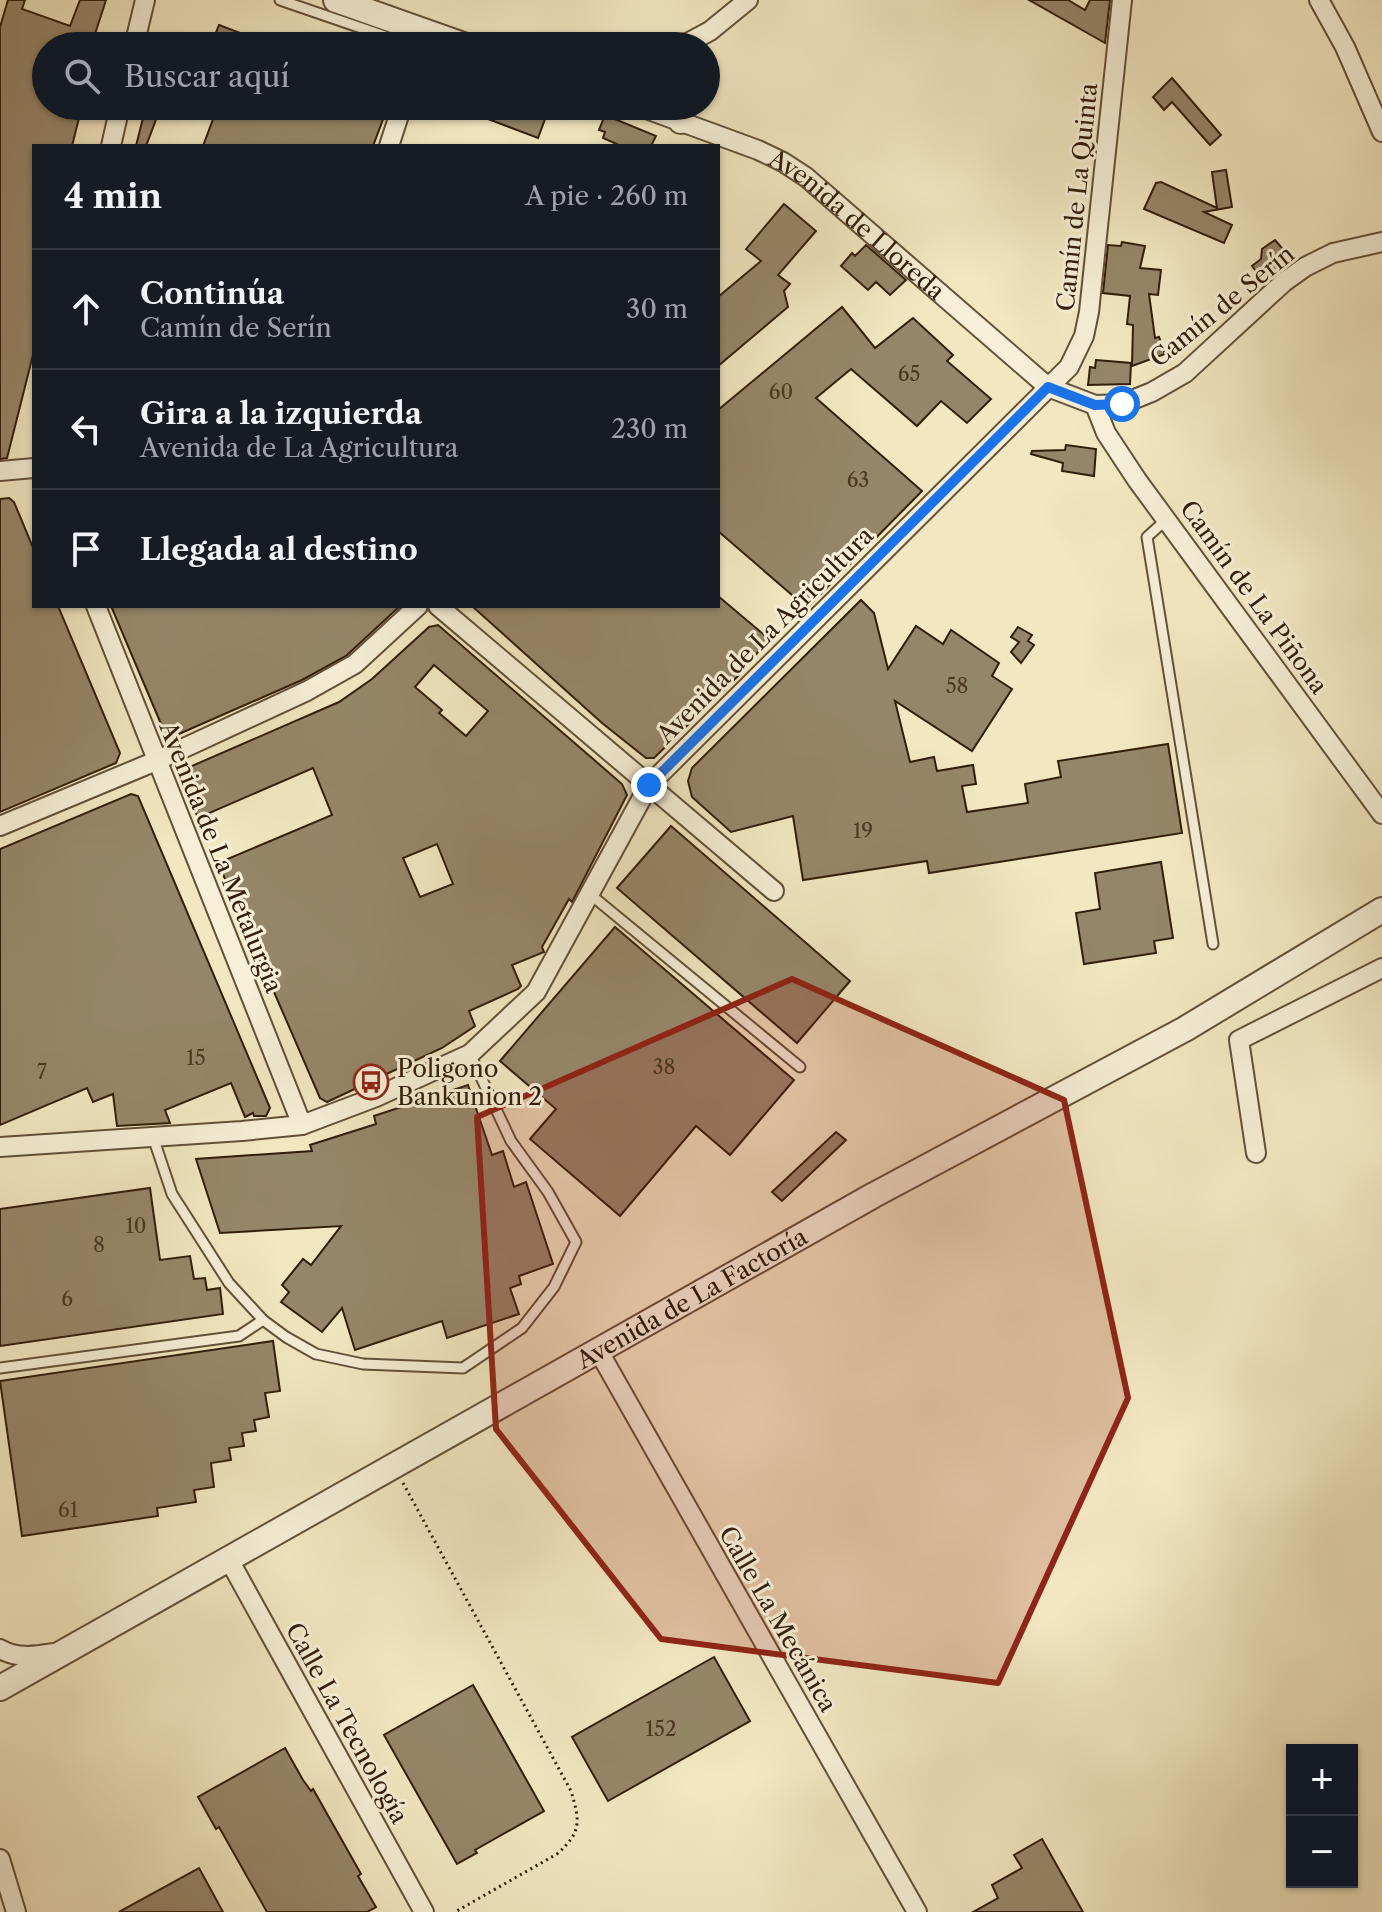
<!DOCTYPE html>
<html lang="es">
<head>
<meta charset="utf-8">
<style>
  :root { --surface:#171b24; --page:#242831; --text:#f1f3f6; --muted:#9ea1a6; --line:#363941 }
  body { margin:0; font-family:"Libre Caslon Text",serif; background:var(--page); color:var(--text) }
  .controls { position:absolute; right:24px; bottom:24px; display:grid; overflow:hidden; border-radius:0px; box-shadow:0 2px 6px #0004 }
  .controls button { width:72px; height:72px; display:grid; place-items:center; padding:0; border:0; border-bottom:2px solid var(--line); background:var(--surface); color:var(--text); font:40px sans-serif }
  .stop { position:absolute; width:24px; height:24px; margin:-18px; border:6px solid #1a73e8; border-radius:50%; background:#fff }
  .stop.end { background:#1a73e8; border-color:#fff; box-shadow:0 2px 8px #0008 }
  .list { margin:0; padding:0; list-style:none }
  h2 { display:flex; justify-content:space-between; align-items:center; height:104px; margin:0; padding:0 32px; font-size:34px }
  h2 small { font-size:26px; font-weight:400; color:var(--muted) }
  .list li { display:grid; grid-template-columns:52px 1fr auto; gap:24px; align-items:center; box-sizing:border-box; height:120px; padding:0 32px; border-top:2px solid var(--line) }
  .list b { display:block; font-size:30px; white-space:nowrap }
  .list p { margin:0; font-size:26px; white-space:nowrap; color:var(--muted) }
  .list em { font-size:26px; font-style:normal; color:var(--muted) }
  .icon { flex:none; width:44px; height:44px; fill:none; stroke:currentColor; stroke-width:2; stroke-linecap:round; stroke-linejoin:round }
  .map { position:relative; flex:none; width:1382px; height:1912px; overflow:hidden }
  .search { position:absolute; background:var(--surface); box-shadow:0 2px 6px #0004; left:32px; top:32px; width:688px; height:88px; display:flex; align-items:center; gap:20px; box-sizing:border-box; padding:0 28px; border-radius:44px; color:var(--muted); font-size:30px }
  .panel { position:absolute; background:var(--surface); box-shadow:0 2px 6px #0004; left:32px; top:144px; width:688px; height:464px; border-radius:0px }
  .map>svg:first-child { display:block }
  .building { fill:#968669; stroke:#331d0a; stroke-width:2; fill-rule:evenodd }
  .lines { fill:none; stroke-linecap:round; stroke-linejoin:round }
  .service-casing { stroke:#635038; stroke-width:13 }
  .minor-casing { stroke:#635038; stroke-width:22 }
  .tertiary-casing { stroke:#635038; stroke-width:28 }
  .path { stroke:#331d0a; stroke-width:3; stroke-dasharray:2 4; stroke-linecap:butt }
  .service { stroke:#f7efd7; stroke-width:9 }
  .minor { stroke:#f7efd7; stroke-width:18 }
  .tertiary { stroke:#f7efd7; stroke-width:24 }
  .route { stroke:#1a73e8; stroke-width:10 }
  .marked { fill:#8f2418; fill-opacity:0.2; stroke:#8f2418; stroke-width:6; stroke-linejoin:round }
  .labels { text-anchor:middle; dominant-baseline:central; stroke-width:6; stroke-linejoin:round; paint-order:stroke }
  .number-label { font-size:20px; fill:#4c3722 }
  .street-label { font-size:24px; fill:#331d0a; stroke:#f7efd7 }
  .poi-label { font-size:24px; fill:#331d0a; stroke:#f7efd7; text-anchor:start }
</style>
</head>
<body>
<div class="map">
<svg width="1382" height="1912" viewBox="0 0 1382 1912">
  <rect width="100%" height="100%" fill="#f2e7c1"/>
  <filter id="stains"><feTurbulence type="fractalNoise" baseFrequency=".0025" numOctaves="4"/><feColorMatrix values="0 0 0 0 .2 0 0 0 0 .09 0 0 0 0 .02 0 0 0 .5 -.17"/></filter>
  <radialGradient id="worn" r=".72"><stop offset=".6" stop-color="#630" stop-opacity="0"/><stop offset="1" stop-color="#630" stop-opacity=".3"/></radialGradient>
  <g class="building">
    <polygon points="8,0 25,0 22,9 70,26 80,0 106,0 95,34 99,36 97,46 46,46 46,106 82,106 72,146 34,146 34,351 7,458 0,459 0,27"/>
    <polygon points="1029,0 1068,0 1085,10 1090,0 1110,0 1105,43"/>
    <polygon points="219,25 272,45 272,46 220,46 222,43 213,40"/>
    <polygon points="1172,78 1221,135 1210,145 1172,102 1164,110 1153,97"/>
    <polygon points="146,106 160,109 146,146 136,146"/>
    <polygon points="218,106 388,106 373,146 203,146"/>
    <polygon points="454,106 534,106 548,111 538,138"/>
    <polygon points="605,115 656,136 651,146 621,146 603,138 605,132 599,130"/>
    <polygon points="1226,170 1232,207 1204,212 1232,225 1224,243 1144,209 1156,183 1161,182 1217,208 1212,172"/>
    <polygon points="784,204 816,231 778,275 790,284 784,291 788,307 718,366 718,297 761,261 746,249"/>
    <polygon points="1275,240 1292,260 1264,282 1252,266 1261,259 1262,249"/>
    <polygon points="1122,242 1145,246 1140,268 1161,270 1158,295 1149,294 1155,338 1159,337 1165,354 1132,366 1133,325 1127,324 1130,296 1103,293 1108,245 1121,246"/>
    <polygon points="866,245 906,280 890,295 876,282 868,290 841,266 852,253 855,256"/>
    <polygon points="842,307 875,348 913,318 953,355 947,361 991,399 967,423 941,401 917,426 851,369 816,398 922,491 807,608 718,531 718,410"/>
    <polygon points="1096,360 1131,363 1130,384 1088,385 1090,367 1095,368"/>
    <polygon points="1066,445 1096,449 1094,476 1062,471 1063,463 1031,454 1032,451 1065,450"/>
    <polygon points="9,498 14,502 34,550 34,606 58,606 120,753 116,763 0,812 0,499"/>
    <polygon points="718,596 769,639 738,676 654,758 646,758 602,723 472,606 718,606"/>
    <polygon points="861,600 874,613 888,669 916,626 943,644 951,630 999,663 992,676 1012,689 972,751 895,701 910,762 934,757 937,771 973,765 976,784 962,786 967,812 1028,803 1025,784 1061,777 1058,761 1168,744 1182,833 929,873 927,861 803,880 793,816 731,832 692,797 688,781 692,768"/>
    <polygon points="111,606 400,606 346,656 302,680 172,737 164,731"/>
    <path d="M 438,625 L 622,784 L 627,795 L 572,902 L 569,899 L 542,947 L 544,952 L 512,965 L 521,986 L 518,989 L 469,1011 L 475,1026 L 442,1048 L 327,1102 L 320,1098 L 218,863 L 332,815 L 313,768 L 198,818 L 181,778 L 185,769 L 339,702 L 372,679 L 429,627 ZM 434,665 L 488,711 L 466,736 L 439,713 L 442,710 L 415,687 ZM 437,844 L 453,884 L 420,897 L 403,858 Z"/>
    <polygon points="1018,627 1032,635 1028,641 1034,645 1021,663 1011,652 1019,642 1011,637"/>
    <polygon points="131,794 138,796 270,1108 266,1116 254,1116 253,1113 245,1117 231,1083 165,1110 170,1123 117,1126 113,1094 93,1102 87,1088 0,1125 0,849"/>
    <polygon points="671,826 850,981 797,1043 617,888"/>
    <polygon points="1161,862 1173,938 1154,941 1156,953 1084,964 1076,913 1100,909 1095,873"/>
    <polygon points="615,927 794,1080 730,1155 696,1126 620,1216 530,1139 556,1109 500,1061"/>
    <polygon points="468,1085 492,1155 503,1151 514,1187 526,1182 553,1264 519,1276 521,1284 510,1288 519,1314 447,1338 442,1321 355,1350 342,1308 322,1332 281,1302 289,1292 282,1285 303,1259 311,1265 341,1226 220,1233 196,1159 312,1151 310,1145 376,1124 374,1116"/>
    <polygon points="836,1132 846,1140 782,1201 772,1192"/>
    <polygon points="150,1188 160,1260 190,1256 194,1279 205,1278 207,1290 220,1288 223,1314 0,1346 0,1209"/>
    <polygon points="273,1341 280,1391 265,1393 269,1417 254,1420 256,1431 242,1433 244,1446 229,1448 231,1460 211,1463 214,1487 194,1490 196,1502 157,1508 158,1516 22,1536 0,1381"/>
    <polygon points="714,1657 750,1721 608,1801 572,1737"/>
    <polygon points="473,1685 544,1811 475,1850 477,1853 457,1864 384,1735"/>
    <polygon points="285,1748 303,1780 311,1791 313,1789 361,1874 358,1876 376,1907 367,1912 267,1912 219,1827 216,1829 198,1797"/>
    <polygon points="1042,1839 1083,1912 973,1912 998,1898 992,1885 1022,1868 1014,1855"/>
    <polygon points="199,1868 223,1912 119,1912"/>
  </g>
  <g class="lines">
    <g class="service-casing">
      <g id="service">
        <polyline points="280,0 414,46"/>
        <polyline points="1167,519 1147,537 1213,944"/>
        <polyline points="591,895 800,1067"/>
        <polyline points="153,1137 172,1194 229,1283 263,1320 286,1337 316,1354 363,1364 463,1368 522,1328 554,1287 576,1242 548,1192 511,1141 470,1054"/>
        <polyline points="0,1368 239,1336 263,1320"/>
      </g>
    </g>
    <g class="minor-casing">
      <g id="minor">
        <polyline points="1319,0 1345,47 1382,132"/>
        <polyline points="134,46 145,0"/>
        <polyline points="682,46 710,31 748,0"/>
        <path id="s1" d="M 638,106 L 758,150 L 783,162 L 806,177 L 1048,387 L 1095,405 L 1122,404 L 1152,392 L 1185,373 L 1284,282 L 1305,267 L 1333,253 L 1382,242"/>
        <polyline points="111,146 120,106"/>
        <polyline points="389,146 402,106"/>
        <polyline points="1095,405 1106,433 1137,480 1382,814"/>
        <polyline points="0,471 34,468"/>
        <polyline points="96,606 302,1125"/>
        <polyline points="438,606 774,891"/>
        <polyline points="0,826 156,761 307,691 355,664 418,606"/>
        <polyline points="0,1147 242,1131 302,1125 376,1097 470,1054 536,992 649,785 1069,367 1084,336 1089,312 1122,0"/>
        <polyline points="1256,1153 1239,1040 1382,968"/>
        <polyline points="598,1350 917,1912"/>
        <polyline points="228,1558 424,1912"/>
        <path d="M 0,1649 C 18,1659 35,1656 54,1653"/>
        <polyline points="0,1859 16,1912"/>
      </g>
    </g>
    <g class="tertiary-casing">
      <g id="tertiary">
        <polyline points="336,0 466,46"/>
        <polyline points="672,106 681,121"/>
        <path id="s2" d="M 0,1688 L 874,1195 L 1185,1029 L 1382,910"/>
      </g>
    </g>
    <path class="path" d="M 403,1483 L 571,1791 C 580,1821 582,1832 557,1854 L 455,1912"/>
    <use href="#service" class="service"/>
    <use href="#minor" class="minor"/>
    <use href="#tertiary" class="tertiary"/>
  </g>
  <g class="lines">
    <polyline class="route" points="649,785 1048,387 1095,405 1122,404"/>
  </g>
  <path class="marked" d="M 792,979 L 1064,1100 L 1128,1398 L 998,1683 L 661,1639 L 496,1429 L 477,1117 Z"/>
  <defs>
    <g id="bus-ring" transform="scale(1.8)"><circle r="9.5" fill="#f7efd7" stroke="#8f2418" stroke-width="1.5"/><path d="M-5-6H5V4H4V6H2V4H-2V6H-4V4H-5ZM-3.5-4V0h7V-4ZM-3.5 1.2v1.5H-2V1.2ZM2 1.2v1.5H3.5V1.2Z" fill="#8f2418"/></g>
  </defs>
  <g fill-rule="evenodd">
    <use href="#bus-ring" x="371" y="1082"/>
  </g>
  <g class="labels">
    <g class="number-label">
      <text x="909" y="374">65</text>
      <text x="781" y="392">60</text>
      <text x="858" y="480">63</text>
      <text x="957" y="686">58</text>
      <text x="863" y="831">19</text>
      <text x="196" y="1058">15</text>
      <text x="664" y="1067">38</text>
      <text x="42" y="1072">7</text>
      <text x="136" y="1226">10</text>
      <text x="99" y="1245">8</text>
      <text x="67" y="1299">6</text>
      <text x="68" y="1510">61</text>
      <text x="661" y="1729">152</text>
    </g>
    <g class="street-label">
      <text transform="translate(1077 197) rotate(-84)">Camín de La Quinta</text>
      <text stroke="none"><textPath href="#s1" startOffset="252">Avenida de Lloreda</textPath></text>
      <text transform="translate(1222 306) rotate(-39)">Camín de Serín</text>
      <text transform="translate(1254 597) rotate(54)">Camín de La Piñona</text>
      <text transform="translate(765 635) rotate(-45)">Avenida de La Agricultura</text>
      <text transform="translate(221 857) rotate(68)">Avenida de La Metalurgia</text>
      <text stroke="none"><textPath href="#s2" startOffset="794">Avenida de La Factoría</textPath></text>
      <text transform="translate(778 1619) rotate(60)">Calle La Mecánica</text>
      <text transform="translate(347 1723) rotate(61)">Calle La Tecnología</text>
    </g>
    <g class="poi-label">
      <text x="397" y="1068">Poligono<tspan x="397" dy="28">Bankunion 2</tspan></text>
    </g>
  </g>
  <rect width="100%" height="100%" filter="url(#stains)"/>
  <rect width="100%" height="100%" fill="url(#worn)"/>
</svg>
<div class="controls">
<button>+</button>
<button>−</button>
</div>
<div class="stop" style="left:1122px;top:404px"></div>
<div class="stop end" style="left:649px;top:785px"></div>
<div class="search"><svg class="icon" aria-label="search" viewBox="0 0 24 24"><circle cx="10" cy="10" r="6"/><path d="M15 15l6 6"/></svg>Buscar aquí</div>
<section class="panel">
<h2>4 min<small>A pie · 260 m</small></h2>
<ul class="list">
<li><svg class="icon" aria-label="ahead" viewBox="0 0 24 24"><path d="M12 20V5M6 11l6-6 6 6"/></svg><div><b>Continúa</b><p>Camín de Serín</p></div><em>30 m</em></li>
<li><svg class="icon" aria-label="left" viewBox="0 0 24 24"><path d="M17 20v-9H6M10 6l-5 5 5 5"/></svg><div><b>Gira a la izquierda</b><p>Avenida de La Agricultura</p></div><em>230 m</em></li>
<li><svg class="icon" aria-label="arrive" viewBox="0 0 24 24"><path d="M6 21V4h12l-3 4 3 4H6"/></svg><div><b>Llegada al destino</b></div></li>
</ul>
</section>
</div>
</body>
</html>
